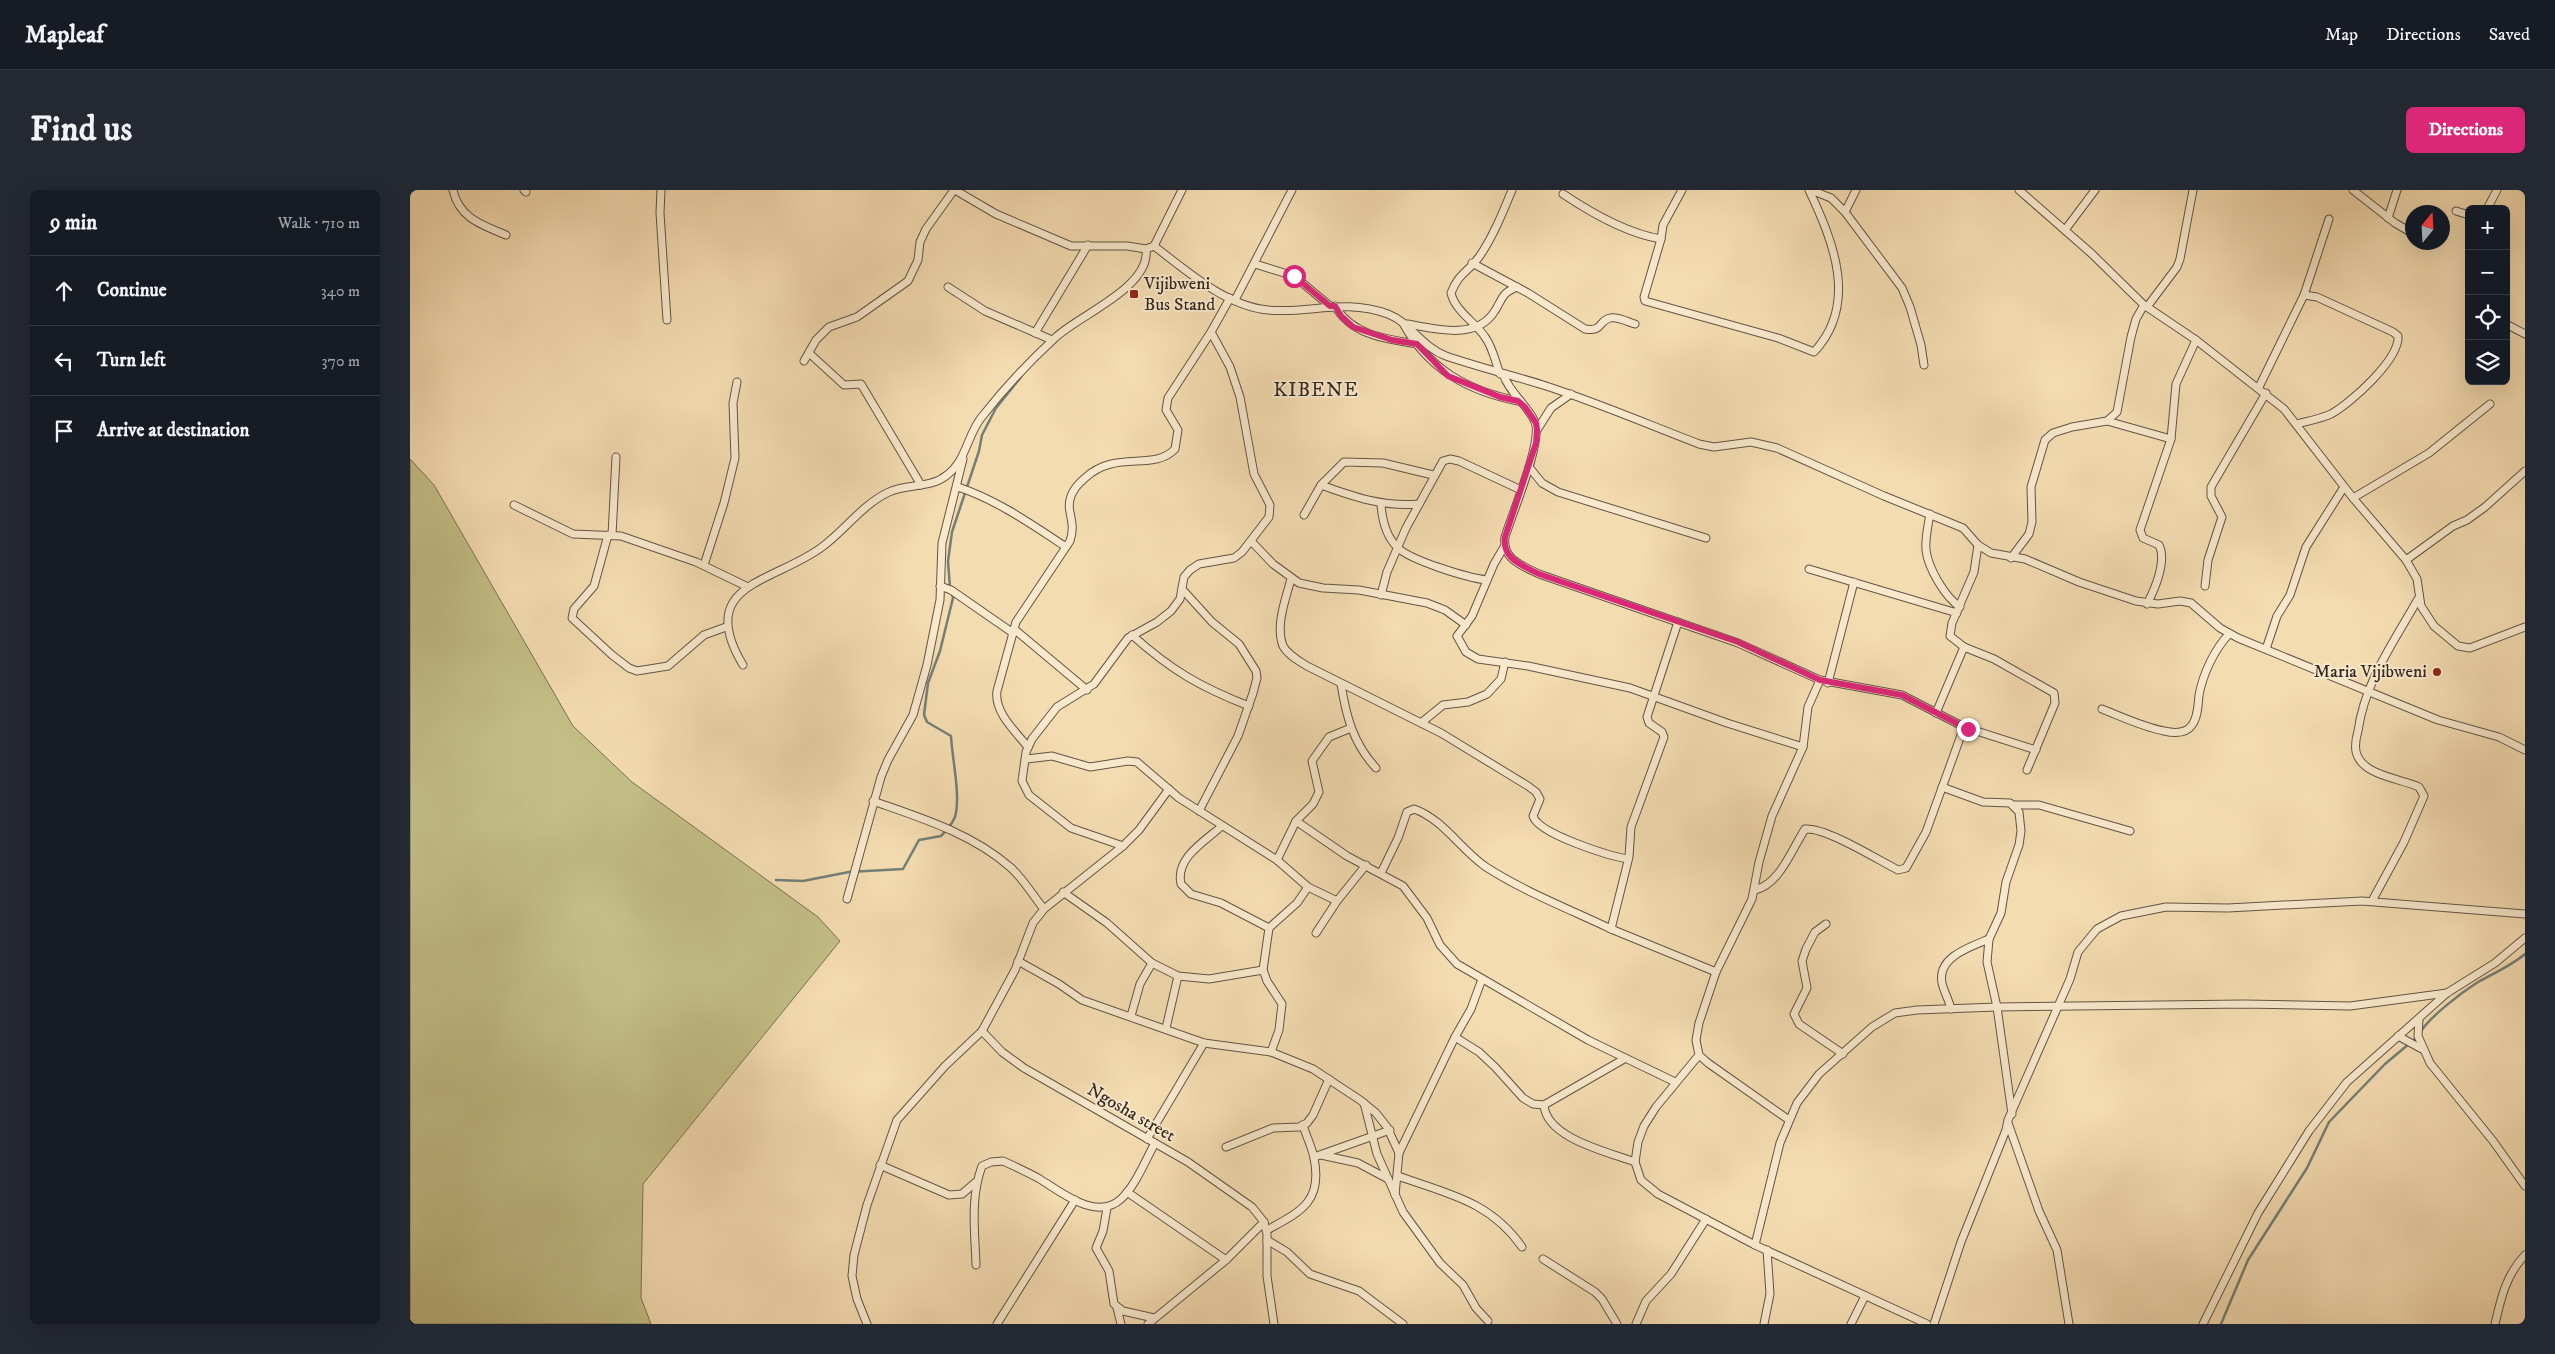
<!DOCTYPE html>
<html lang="en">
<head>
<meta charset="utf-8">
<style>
  :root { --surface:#171b24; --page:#242831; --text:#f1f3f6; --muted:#9ea1a6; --line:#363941; --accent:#db2777 }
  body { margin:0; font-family:"IM FELL DW Pica",serif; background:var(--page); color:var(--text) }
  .controls { position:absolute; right:15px; top:15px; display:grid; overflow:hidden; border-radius:8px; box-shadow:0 5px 20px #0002 }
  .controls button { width:45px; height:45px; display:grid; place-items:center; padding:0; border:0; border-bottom:1px solid var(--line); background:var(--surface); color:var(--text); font:25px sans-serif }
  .compass { position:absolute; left:1995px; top:15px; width:45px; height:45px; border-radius:50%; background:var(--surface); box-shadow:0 5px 20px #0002; rotate:18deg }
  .stop { position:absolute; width:15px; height:15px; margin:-11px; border:4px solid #db2777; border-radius:50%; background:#fff }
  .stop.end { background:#db2777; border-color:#fff; box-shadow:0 1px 5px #0008 }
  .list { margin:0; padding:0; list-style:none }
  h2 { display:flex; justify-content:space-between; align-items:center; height:65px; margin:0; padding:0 20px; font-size:21px }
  h2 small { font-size:16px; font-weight:400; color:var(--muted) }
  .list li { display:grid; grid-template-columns:32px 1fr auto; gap:15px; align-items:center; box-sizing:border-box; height:70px; padding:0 20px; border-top:1px solid var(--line) }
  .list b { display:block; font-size:19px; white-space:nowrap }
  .list em { font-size:16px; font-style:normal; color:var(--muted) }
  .icon { flex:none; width:28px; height:28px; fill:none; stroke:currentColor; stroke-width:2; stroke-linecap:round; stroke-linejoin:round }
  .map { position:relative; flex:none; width:2115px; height:1134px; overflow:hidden; border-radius:8px }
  header { display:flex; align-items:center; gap:30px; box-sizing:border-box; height:70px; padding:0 25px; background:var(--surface); border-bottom:1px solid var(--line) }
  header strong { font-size:24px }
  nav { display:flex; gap:28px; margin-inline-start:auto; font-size:18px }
  .intro { display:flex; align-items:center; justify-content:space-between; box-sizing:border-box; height:120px; padding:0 30px }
  h1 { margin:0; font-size:35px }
  .button { padding:12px 22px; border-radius:8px; background:var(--accent); color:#fff; font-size:18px; font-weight:700 }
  main { display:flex; gap:30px; padding:0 30px }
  aside { flex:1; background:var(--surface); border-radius:8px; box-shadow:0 5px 20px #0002 }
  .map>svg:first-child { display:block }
  .green { fill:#c3be87; stroke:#7b7253 }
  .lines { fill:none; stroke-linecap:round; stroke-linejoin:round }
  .stream { stroke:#737f78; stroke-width:2.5 }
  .minor-casing { stroke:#635444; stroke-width:9 }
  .minor { stroke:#f8e8cc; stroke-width:7 }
  .route { stroke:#db2777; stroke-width:6 }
  .poi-dot { fill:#8f2418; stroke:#f8e8cc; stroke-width:2 }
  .labels { text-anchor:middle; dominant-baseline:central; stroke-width:4; stroke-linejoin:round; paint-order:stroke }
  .poi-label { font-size:18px; fill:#33261f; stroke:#f8e8cc; text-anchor:start }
  .street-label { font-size:18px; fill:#33261f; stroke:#f8e8cc }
  .quarter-label { font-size:20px; letter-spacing:1px; fill:#33261f; stroke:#f8e8cc }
</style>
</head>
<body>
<header>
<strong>Mapleaf</strong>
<nav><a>Map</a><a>Directions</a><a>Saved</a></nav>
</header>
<div class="intro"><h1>Find us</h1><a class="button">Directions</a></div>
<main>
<aside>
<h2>9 min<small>Walk · 710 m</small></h2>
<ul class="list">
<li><svg class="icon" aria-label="ahead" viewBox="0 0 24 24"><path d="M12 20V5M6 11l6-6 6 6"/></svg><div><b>Continue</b></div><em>340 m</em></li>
<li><svg class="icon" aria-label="left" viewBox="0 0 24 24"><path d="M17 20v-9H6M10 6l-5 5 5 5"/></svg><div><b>Turn left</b></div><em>370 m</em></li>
<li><svg class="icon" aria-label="arrive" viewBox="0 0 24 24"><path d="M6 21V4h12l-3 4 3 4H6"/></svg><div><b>Arrive at destination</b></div></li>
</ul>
</aside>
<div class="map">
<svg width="2115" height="1134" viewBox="0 0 2115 1134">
  <rect width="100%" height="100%" fill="#f4dcb1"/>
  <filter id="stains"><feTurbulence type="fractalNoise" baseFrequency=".004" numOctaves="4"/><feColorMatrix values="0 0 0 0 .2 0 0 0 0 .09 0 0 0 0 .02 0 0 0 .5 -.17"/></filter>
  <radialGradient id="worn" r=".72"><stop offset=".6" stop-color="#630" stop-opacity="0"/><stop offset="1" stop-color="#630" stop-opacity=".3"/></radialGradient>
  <polygon class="green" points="0,269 24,295 163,536 222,592 408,727 430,751 233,994 231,1108 241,1134 0,1134"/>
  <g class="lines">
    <g class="stream">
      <polyline points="540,398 538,371 542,342 569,261 572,245 586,218 611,187"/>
      <path d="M 366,690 L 393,691 L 439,682 L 493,679 L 509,650 L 531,646 C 536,641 542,634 545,627 C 551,606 542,568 541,546 L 517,532 L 514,525 L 518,493 L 530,461 L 543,408 L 542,404"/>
      <path d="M 2011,841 C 2022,825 2051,803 2068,792 C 2084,783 2101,776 2115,764"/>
      <polyline points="1811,1134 1838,1070 1897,978 1919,932 1975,874 2006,848"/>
    </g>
    <g class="minor-casing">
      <g id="minor">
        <path d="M 43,0 C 49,28 72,35 96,45"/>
        <polyline points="114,0 116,2"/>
        <polyline points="251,0 250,23 257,130"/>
        <polyline points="545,0 586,24 661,56 717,56 736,59 744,56 772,0"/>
        <polyline points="1401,0 1421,8 1435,22 1492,98 1500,117 1511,155 1514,175"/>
        <polyline points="1609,0 1682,64 1734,115 1786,150 1874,219 1943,308 1996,370 2007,389 2011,416 2024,436 2048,456 2060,458 2115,437"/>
        <polyline points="1943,0 1985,33 2002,43"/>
        <path d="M 1153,4 C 1180,22 1219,44 1251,49 L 1253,35 L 1272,0"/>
        <polyline points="2077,19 2087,0"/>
        <polyline points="2046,21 2059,25"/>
        <polyline points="1435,22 1446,0"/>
        <polyline points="1978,28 1987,0"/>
        <polyline points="1655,40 1685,0"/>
        <path d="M 1251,49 L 1234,107 L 1235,111 L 1368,148 L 1404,162 C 1449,114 1423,51 1399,0"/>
        <path d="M 744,56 C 776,80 815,116 858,120 C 900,124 933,108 978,124 C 1001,133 1013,158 1036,166 C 1068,177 1101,185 1133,195 C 1186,212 1237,234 1289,254 L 1304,257 L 1341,252 L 1367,258 L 1474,306 L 1553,338 L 1568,355 L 1581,363 L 1615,369 L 1669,392 L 1726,411 L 1748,414 L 1770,411 L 1781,413 L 1810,438 L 1828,448 L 2028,530 L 2089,547 L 2115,560"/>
        <path d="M 1062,73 L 1118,103 L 1175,139 C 1193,142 1188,131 1200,128 C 1207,126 1218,132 1225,134"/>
        <polyline points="845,74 884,86 920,116"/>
        <polyline points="538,97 575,121 642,150"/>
        <polyline points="825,110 882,0"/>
        <path d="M 925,116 C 942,145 975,149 1007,154"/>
        <polyline points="1737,117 1767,77 1770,69 1783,0"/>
        <path d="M 993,133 C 1018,179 1058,201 1108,211"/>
        <path d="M 997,134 C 1023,138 1062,150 1082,125 C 1093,111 1089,104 1107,97"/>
        <polyline points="2096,134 2115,144"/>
        <polyline points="625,143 678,55"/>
        <polyline points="399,163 434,195 451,194 511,295"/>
        <polyline points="394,171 406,150 419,137 447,127 498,91 508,70 510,52 516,39 544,0"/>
        <path d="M 1090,184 C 1085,171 1083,158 1075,147 C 1065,132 1045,121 1041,103 C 1048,84 1058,82 1069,67 C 1083,47 1093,22 1102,0"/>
        <path d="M 1093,184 C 1100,204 1117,214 1125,232 C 1133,251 1102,324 1095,347 C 1092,369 1111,375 1129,384 L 1328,453 L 1410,490 L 1492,505 L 1554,537 L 1626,560"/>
        <polyline points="1849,197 1894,105 1919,29"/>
        <polyline points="1697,231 1761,249"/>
        <path d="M 1887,234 C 1898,231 1910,229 1921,224 C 1940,214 1990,169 1988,146 L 1983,142 L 1907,107 L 1894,105"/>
        <polyline points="1127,240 1141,218 1161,204"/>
        <polyline points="1119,277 1132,293 1148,302 1296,348"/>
        <path d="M 911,295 C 944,307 973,317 1009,314"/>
        <path d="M 548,297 C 587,310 621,334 656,357"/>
        <polyline points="1943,308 2019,263 2080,214"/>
        <path d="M 971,314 C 972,329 975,345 987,357 C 999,370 1058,388 1077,390"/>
        <polyline points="104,315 163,344 211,346 286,372 338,397"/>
        <path d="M 1520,324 C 1518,336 1515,348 1516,360 C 1518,378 1535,407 1550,417"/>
        <polyline points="894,325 911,295 934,272 973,273 1023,285"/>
        <polyline points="198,345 184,396 164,419 162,428 202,465 219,478 227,481 258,476 294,445 316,437"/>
        <polyline points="202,345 206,267"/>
        <polyline points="842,352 863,374 889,393 913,398 949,400 1017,413 1035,420 1056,435"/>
        <polyline points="1568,355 1564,382 1542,433 1540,446 1554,457 1584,469 1644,503 1645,513 1617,580"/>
        <polyline points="1094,357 1084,374 1062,426 1047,446 1056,462 1068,469 1118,476 1220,498 1317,533 1393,557"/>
        <polyline points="1601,368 1619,344 1622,332 1621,297 1635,250 1643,243 1662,237 1697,231 1707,222 1721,147 1726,129 1734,115"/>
        <polyline points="1996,370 2043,336 2057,330 2075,317 2115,281"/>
        <polyline points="294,375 314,313 325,268 323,213 327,192"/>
        <polyline points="1399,379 1547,423"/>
        <path d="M 881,389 C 876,408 865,436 873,456 C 878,465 889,471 897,476 L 1031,543 L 1118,596 L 1126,602 L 1130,609 L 1123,626 C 1128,644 1200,666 1218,669"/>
        <polyline points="530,396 541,400 603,443"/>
        <polyline points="1795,396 1798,370 1812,327 1801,306 1801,297 1856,203"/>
        <polyline points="772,399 802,432 829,454 846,481 847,488 843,503 828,546 789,621"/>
        <polyline points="971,405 977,382 996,338 1033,271 1040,269 1049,271 1111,300"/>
        <path d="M 1737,414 C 1745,399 1757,371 1749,355 L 1733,348 L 1730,340 L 1761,249 L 1766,194 L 1786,150"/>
        <polyline points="1268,432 1237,527 1239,533 1252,542 1254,547 1221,637 1219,667 1201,739 1306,782"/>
        <polyline points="604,439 677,500"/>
        <path d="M 722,445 C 761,480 790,497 839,516"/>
        <polyline points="1856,459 1867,426 1880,405 1896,357 1934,297"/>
        <path d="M 333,475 C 284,393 364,393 412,357 C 435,340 453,314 479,302 C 498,293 520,299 537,285 C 556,271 557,246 571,228 C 592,201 621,170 646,147 C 671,124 741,97 736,59"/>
        <polyline points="1418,493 1444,392"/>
        <path d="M 931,494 C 936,526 943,553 966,578"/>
        <path d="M 1692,519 C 1712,527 1733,537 1754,541 C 1763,543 1776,544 1782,535 C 1788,527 1788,515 1789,505 C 1793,484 1804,460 1819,444"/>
        <polyline points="1526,523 1554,457"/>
        <polyline points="1011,533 1033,515 1058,512 1077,504 1091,489 1095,472"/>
        <path d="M 618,557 C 605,541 584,522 587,501 L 606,432 L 660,351 C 667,330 655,322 661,306 C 664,298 669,293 675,288 C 706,259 743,282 765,259 L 768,240 L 756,220 L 758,208 L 801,142 L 820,108"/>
        <polyline points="617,569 642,566 680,577 718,571 727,572 769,608 867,670 898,697 927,711"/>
        <polyline points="1532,597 1573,612 1600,613 1609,622 1611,641 1609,655 1596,692 1591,723 1579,749 1577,772 1587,817 1602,924"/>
        <path d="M 463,611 C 511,628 561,643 600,677 C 613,688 623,706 634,719"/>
        <polyline points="1604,615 1629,615 1720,641"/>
        <polyline points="886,631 937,666 993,696 1017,728 1030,755 1047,774 1178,850 1265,892"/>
        <path d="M 812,636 C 795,651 765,668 771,694 L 781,704 L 811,713 L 859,738"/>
        <polyline points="713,656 661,638 619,605 612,591 616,562 622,549 647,517 684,494 718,448 747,432 761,421 770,409 774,387 780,380 789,374 824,368 832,362 859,327 860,315 844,284 830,207 820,177 801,142"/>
        <polyline points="867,670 886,631 903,614 909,602 902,571 919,547 941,538"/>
        <path d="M 971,683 L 988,648 L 997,622 L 1004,619 C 1033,629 1051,660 1076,677 C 1115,702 1159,719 1201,739"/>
        <path d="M 1345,700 C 1370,694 1382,659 1395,639 C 1416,637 1468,670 1488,680 L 1496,678 L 1516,642 L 1554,537"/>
        <polyline points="653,702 697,733 742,773 730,794 721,826"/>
        <polyline points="437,709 471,587 478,570 503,525 517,475 530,410 532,353 553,269"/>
        <path d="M 1962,711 L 1994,652 L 2014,606 L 2009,597 C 1992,589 1957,586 1948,567 C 1944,560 1946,548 1948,541 C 1955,491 1984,452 2008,409"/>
        <polyline points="1416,734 1405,742 1396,759 1392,771 1397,798 1384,824 1389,834 1433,864"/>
        <polyline points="906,743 927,711 956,675"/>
        <polyline points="608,771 649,794 672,810 794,853 861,862 903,879 950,910 966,923 977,937 989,963 985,1005"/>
        <polyline points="742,773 768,786 799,789 853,780"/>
        <path d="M 1541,819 C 1539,810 1534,802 1532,793 C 1527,767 1560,757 1579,749"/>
        <polyline points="2009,829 2008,846 2020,873 2083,951 2115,996"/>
        <polyline points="756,838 768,786"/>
        <polyline points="572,841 592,862 614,878 778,972 842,1017 854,1032 857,1044 857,1086 864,1134"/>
        <polyline points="1988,846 2012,859"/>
        <polyline points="1045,847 1069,862 1085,877 1113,908 1123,914 1134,915 1214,869"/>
        <polyline points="861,862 869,840 872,814 857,791 853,780 859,738 887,713 898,697"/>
        <polyline points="1289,865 1246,917 1234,936 1228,952 1225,972 1231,990 1248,1004 1345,1055 1517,1134"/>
        <polyline points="954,913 967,964 993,1022 1030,1073 1053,1095 1066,1118 1078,1131"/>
        <path d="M 1134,915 C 1136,948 1198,962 1225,972"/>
        <polyline points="1379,930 1298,873 1289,865 1286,850 1289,833 1306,782 1342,709 1349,672 1362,626 1393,557 1398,517 1410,490"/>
        <polyline points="1598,933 1629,1021 1647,1060 1659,1134"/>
        <polyline points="737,949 794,853"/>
        <polyline points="816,957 863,938 889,937 897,933 903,925 919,889"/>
        <polyline points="989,963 1045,847 1061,819 1072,789"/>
        <polyline points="911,965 948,973 978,989"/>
        <polyline points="904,967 980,940"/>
        <polyline points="470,975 539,1005 552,1004 566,992"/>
        <path d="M 988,986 C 1038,1004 1080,1011 1112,1057"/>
        <polyline points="717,1002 816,1070"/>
        <polyline points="697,1018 693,1041 686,1058 699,1081 704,1114 713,1121 744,1128"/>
        <path d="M 857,1040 C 890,1022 913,1012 904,968 C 902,957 896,946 893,935"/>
        <polyline points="857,1050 877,1062 900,1084 949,1101 993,1134"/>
        <polyline points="1345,1055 1370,953 1387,913 1409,884 1462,837 1485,823 1507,820 1587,817 1834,814 1940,816 2037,803"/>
        <polyline points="1133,1069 1185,1102 1192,1109 1207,1134"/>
        <path d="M 566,1075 C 565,1042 560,1008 572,976 L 581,972 L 593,971 C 604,976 617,982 628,988 C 650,1001 686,1032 711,1009 C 726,995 735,971 745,953"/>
        <polyline points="707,1118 711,1134"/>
        <polyline points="457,1134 447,1109 442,1086 444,1065 457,1015 487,930 535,876 572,841 605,780 623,733 634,719 713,656 729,640 759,599"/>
        <polyline points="587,1134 665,1010"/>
        <polyline points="738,1134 816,1070 854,1032"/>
        <polyline points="1226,1134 1236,1111 1261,1084 1296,1029"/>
        <polyline points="1354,1134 1360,1104 1357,1060"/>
        <polyline points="1441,1134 1455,1106"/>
        <polyline points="1524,1134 1551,1052 1596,940 1598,930 1660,789 1668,762 1687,739 1711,726 1756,717 1818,718 1952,711 2115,724"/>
        <polyline points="1793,1134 1848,1023 1899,941 1937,892 2037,803 2085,773 2115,748"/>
        <path d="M 2085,1134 C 2091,1108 2096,1085 2115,1065"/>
      </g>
    </g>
    <use href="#minor" class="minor"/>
  </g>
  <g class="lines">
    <path class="route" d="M 884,86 L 920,116 L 925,116 L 931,126 L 943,137 L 982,150 L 1007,154 L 1038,186 L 1090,207 L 1108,211 L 1115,217 L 1126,233 L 1127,240 L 1126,253 L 1095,347 C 1092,369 1112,375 1129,384 L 1328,452 L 1410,490 L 1492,505 L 1558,539"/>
  </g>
  <g class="poi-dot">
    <rect x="719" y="99" width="10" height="10" rx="2.5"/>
    <circle cx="2027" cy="482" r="5"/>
  </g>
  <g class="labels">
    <g class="poi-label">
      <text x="734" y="94">Vijibweni<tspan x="734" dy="21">Bus Stand</tspan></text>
      <text x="2017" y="482" text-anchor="end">Maria Vijibweni</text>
    </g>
    <g class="street-label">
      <text transform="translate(721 923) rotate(30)">Ngosha street</text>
    </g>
    <g class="quarter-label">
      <text x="906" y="200">KIBENE</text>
    </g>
  </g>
  <rect width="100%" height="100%" filter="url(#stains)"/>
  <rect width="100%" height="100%" fill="url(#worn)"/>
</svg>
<div class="controls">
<button>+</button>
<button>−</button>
<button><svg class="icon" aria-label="locate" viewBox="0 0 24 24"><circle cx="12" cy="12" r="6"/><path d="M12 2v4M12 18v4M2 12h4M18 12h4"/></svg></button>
<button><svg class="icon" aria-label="layers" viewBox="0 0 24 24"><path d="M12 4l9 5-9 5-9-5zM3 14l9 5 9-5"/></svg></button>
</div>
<svg class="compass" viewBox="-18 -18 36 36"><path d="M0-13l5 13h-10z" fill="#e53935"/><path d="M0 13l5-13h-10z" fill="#9ea1a6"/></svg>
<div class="stop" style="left:884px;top:86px"></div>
<div class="stop end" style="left:1558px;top:539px"></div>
</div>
</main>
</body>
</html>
